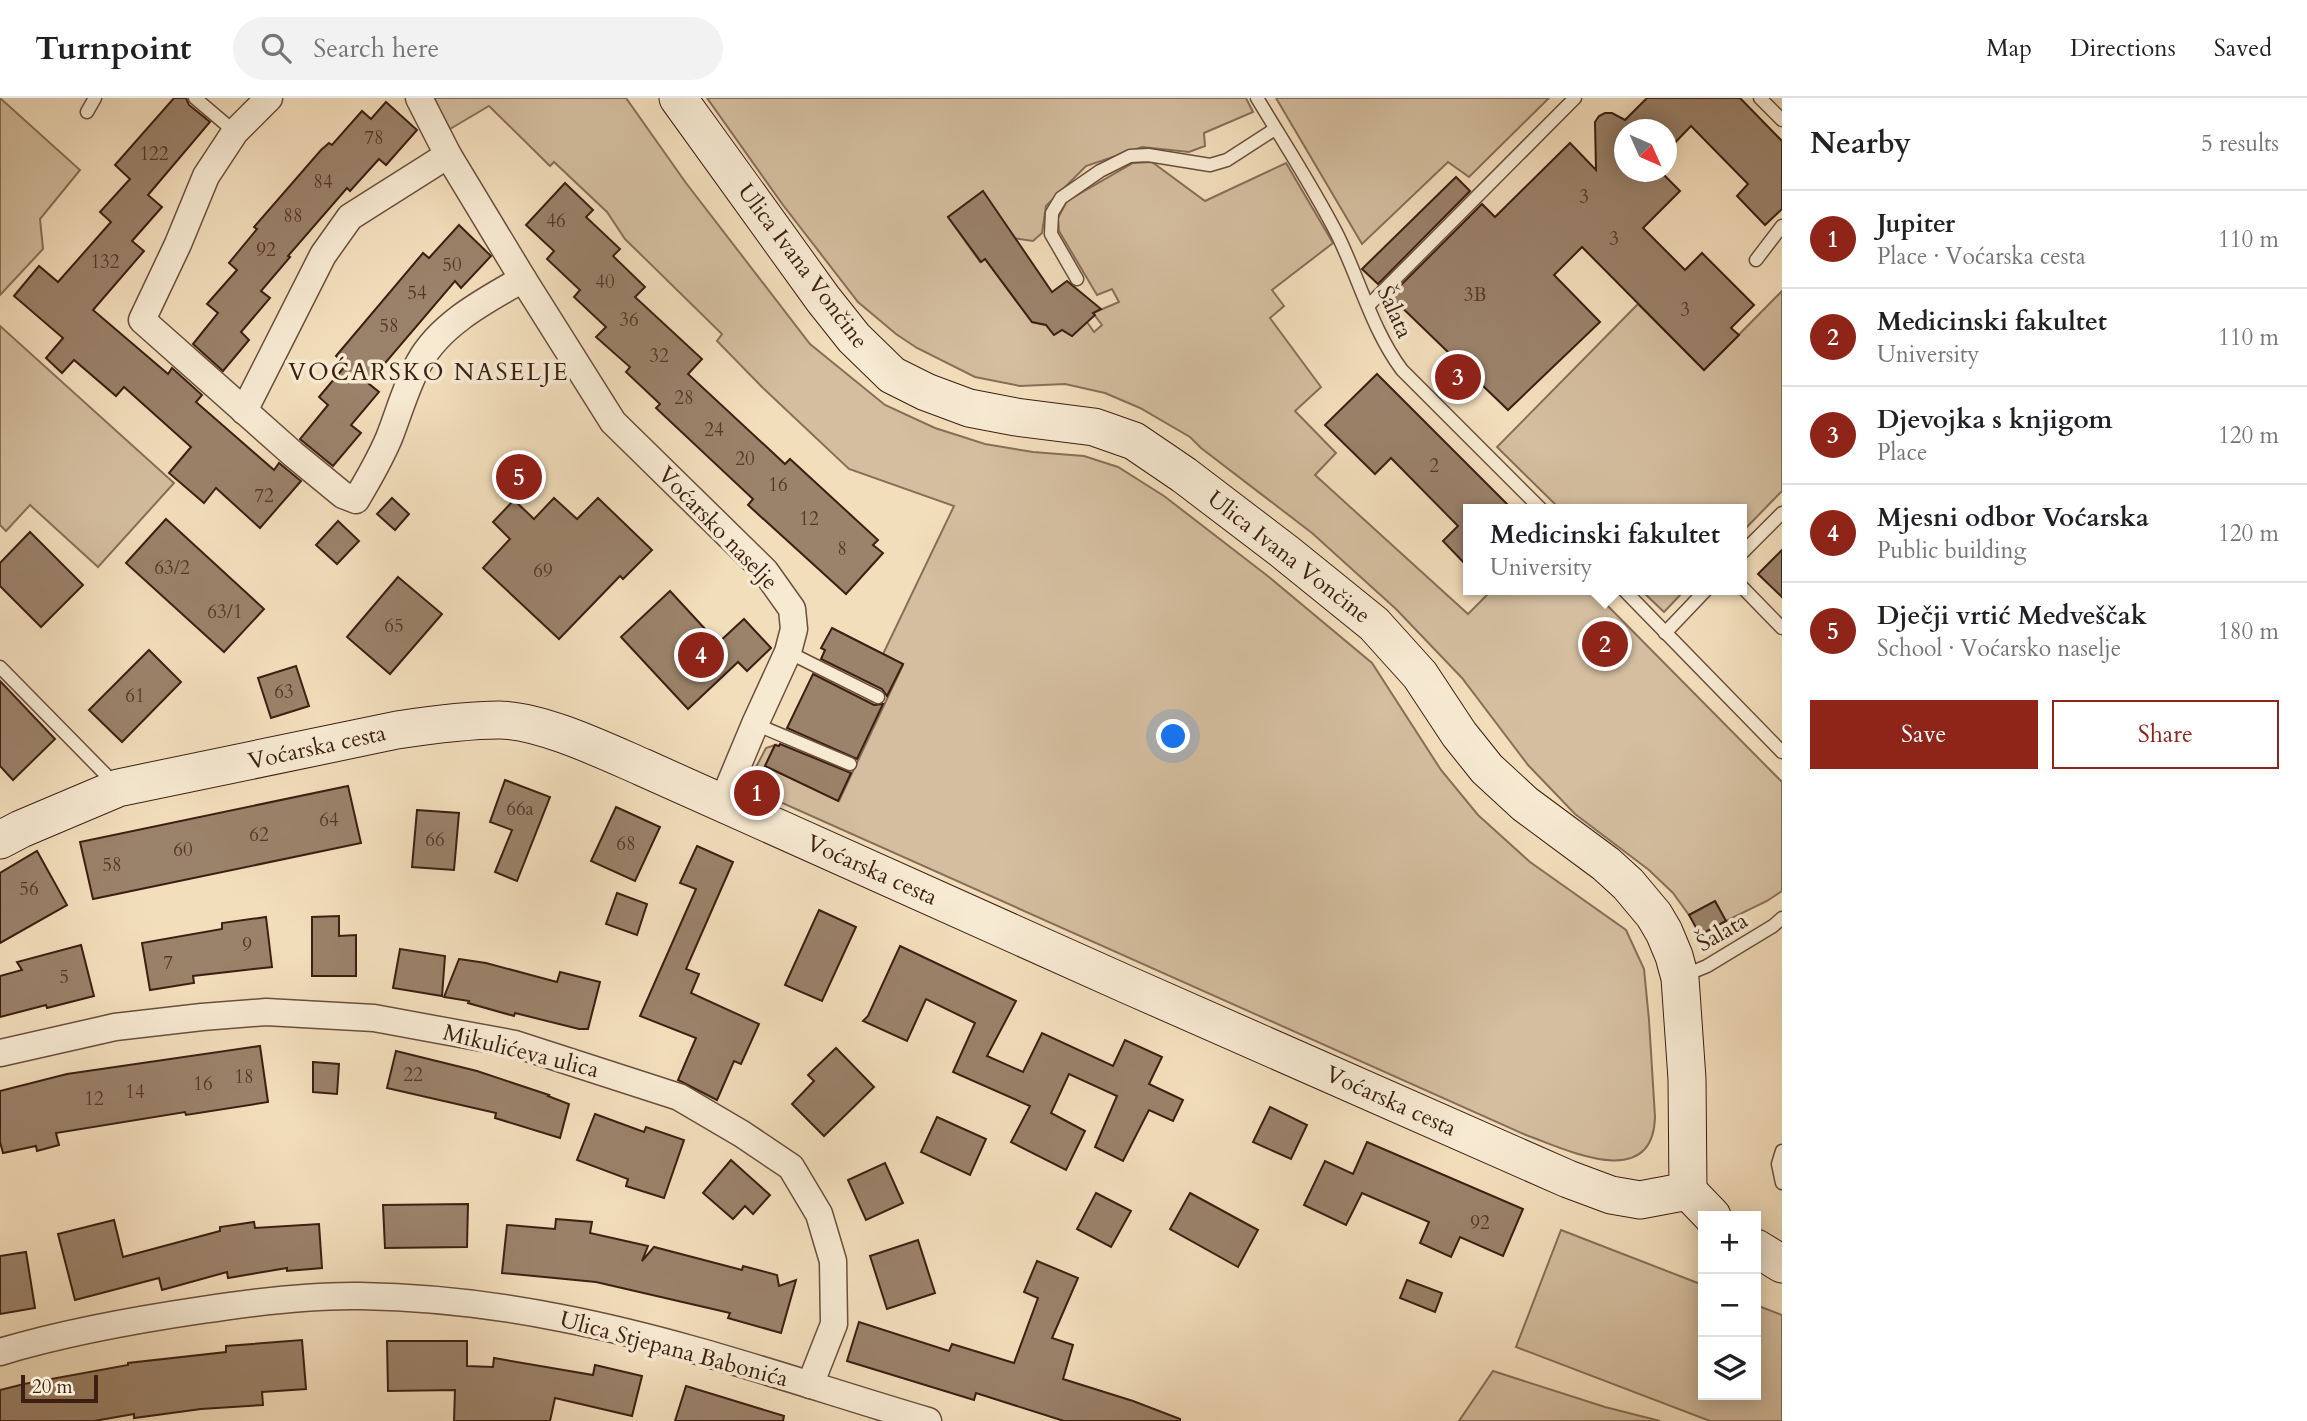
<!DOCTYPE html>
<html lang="en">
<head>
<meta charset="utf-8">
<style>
  :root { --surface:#fff; --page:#f2f2f2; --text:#202124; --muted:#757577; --line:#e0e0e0; --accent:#8f2418 }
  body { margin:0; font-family:Cardo,serif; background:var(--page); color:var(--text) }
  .controls { position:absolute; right:21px; bottom:21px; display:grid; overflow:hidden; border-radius:0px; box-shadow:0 4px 18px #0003 }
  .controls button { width:63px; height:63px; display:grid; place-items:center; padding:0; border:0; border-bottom:2px solid var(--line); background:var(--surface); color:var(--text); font:35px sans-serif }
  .compass { position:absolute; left:1614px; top:21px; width:63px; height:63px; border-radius:50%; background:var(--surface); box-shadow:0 4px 18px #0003; rotate:135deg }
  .scale { position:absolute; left:21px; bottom:18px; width:77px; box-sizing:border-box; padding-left:7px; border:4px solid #3c1f12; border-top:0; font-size:19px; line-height:24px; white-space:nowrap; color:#3c1f12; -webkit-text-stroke:5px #f7ead3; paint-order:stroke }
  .you { position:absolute; left:1174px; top:639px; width:24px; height:24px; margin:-18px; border:5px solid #fff; border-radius:50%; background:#1a73e8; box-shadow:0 0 0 10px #1a73e833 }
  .badge { display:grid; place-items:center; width:46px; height:46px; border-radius:50%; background:var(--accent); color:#fff; font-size:23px; font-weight:700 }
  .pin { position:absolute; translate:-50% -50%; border:4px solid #fff; box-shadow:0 2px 7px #0006 }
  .popup { position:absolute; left:1463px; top:406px; width:284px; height:91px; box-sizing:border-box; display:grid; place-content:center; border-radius:0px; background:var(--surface); filter:drop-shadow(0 2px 5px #0005); font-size:23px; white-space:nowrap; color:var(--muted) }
  .popup b { font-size:26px; color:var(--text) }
  .popup::after { content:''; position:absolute; left:50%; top:100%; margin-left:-14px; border:14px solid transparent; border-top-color:var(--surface) }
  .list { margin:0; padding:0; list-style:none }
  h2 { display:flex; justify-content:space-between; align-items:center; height:91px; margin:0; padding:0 28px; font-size:30px }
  h2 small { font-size:23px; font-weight:400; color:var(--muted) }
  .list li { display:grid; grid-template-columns:46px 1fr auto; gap:21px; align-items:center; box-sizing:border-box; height:98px; padding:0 28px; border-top:2px solid var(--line) }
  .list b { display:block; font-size:26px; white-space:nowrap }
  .list p { margin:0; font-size:23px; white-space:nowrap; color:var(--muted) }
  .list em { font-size:23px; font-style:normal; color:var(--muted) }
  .actions { display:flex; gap:14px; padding:21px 28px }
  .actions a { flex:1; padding:16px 0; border:2px solid var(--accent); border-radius:0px; text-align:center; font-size:24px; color:var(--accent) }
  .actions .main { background:var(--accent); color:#fff }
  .icon { flex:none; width:38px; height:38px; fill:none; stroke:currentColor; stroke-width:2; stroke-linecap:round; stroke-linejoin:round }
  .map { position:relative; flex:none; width:1782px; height:1323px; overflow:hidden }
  header { display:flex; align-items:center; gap:42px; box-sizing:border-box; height:98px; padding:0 35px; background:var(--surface); border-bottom:2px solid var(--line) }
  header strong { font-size:33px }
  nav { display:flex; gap:38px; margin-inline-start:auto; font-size:24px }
  .search { width:490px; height:63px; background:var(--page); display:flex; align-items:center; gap:18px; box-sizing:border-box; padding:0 24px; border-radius:38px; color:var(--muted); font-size:26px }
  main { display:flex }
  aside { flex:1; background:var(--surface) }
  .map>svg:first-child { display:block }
  .green { fill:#d4be9f; stroke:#886e58; stroke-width:2 }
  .building { fill:#9b826a; stroke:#3c1f12; stroke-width:2 }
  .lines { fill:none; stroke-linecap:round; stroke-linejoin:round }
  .lane-casing { stroke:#6a4f3c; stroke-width:15 }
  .street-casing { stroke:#6a4f3c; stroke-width:29 }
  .secondary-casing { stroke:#3c1f12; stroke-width:39 }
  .lane { stroke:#f7ead3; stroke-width:12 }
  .street { stroke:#f7ead3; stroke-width:26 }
  .secondary { stroke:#f7ead3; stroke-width:37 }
  .labels { text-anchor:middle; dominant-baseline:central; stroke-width:7; stroke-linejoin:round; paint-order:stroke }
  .number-label { font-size:19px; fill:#543828 }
  .street-label { font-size:23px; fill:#3c1f12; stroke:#f7ead3 }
  .neighbourhood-label { font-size:24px; letter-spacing:2px; fill:#3c1f12; stroke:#f7ead3 }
</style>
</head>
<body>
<header>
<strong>Turnpoint</strong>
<div class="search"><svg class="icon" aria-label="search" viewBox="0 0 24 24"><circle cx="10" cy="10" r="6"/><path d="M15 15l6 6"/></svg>Search here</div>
<nav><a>Map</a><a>Directions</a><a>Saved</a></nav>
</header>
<main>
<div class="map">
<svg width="1782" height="1323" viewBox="0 0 1782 1323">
  <rect width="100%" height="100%" fill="#f3debc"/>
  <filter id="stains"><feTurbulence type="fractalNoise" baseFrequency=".00286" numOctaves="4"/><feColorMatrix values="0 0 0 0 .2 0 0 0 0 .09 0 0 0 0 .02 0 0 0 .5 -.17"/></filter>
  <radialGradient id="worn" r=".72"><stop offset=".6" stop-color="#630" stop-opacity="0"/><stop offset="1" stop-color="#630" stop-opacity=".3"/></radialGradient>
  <g class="green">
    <polygon points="0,0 80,72 40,121 43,151 0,197"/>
    <path d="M 431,0 L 626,0 L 686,85 L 810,246 L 885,307 L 935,330 L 985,346 L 1033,354 L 1084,358 L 1118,369 L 1164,398 L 1269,479 L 1372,565 L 1441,672 L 1478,717 L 1530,764 L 1626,832 L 1644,871 L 1649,922 L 1655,1019 C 1653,1095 1565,1051 1526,1037 L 751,691 L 755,671 L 766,650 L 775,647 L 765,668 L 839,703 L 903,567 L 883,556 L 954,408 L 849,371 L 763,290 L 717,243 L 722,236 L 625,141 L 607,114 L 554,64 L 550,68 L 489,8 L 450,31 Z"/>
    <polygon points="707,0 1246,0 1253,14 1204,35 1205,48 1189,54 1142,49 1086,68 1046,108 1042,135 1033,143 1013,140 983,94 948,119 980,164 985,161 1032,224 1046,227 1054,237 1062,232 1072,238 1087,224 1094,234 1102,227 1093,215 1119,204 1112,191 1097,197 1059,133 1058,120 1067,103 1133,65 1152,64 1205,103 1286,65 1333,145 1272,192 1284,208 1270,220 1321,289 1295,313 1336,355 1315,377 1468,516 1492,492 1592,492 1782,684 1782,793 1767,803 1726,823 1715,803 1689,817 1673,795 1649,772 1575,716 1528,667 1462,580 1396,511 1312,435 1201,350 1190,339 1140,310 1105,295 1065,286 1020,288 975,279 917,250 896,236 858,204 783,107"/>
    <polygon points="1276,0 1549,0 1469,79 1448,64 1362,146"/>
    <polygon points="1782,193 1782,393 1742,434 1742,411 1560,411 1497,349 1638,206 1704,272"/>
    <polygon points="0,228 174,385 98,469 30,407 6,433 0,427"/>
    <polygon points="1641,492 1685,492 1664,514"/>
    <polygon points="1561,1132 1703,1187 1703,1297 1756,1297 1756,1207 1782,1217 1782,1323 1710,1323 1516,1249"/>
    <polygon points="1493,1273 1605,1309 1660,1323 1459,1323"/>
  </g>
  <g class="building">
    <polygon points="174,0 186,0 189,7 210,24 148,97 162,109 132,143 144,153 93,212 168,276 172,270 202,297 196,304 274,372 279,365 301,383 260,430 216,390 204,405 169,375 191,349 124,289 116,298 74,262 62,275 46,260 63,240 14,198 39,168 58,184 111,124 100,114 130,81 115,67"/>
    <polygon points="1647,0 1740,0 1782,43 1782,111 1765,127 1737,98 1748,86 1691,28 1667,53 1667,32 1625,32 1625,74 1661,74 1680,93 1643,130 1685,172 1702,155 1754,207 1731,230 1739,237 1704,272 1582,149 1554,177 1600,224 1508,312 1390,198 1482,106 1495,119 1570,45 1596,72 1595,24 1599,18 1605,15 1612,15 1625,22"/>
    <polygon points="386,4 417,32 386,67 379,61 350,93 347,90 288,158 290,159 261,193 270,200 241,234 249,242 223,273 193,246 218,215 207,206 237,172 229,165 257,131 254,129 321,52 329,45 332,47 362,13 371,21"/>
    <polygon points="1456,79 1470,93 1378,186 1362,171"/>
    <polygon points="565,85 593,112 586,119 620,151 613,158 645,189 635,199 702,261 688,276 785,366 790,361 878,442 873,447 883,455 846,496 748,407 753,401 656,310 660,306 626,274 630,269 596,239 606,229 574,199 580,192 547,161 554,153 526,127"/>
    <polygon points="983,93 1052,194 1067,183 1101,211 1093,215 1095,217 1072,238 1062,232 1054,237 1046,227 1032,224 985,161 981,164 948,119"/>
    <polygon points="459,127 491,158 461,190 455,183 368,285 379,294 351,327 361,335 333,368 300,341 328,307 319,299 346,267 336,258 423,155 429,160"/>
    <polygon points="1377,276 1512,411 1468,411 1468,469 1443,443 1458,428 1391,360 1375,376 1325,327"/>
    <polygon points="392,400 409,416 395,432 377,416"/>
    <polygon points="554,400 577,421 598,400 652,452 623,481 620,478 559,541 483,470 510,441 493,424 514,402 534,421"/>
    <polygon points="166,421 264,511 224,554 126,465"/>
    <polygon points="338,423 359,443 337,466 316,447"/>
    <polygon points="30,434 83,487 41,529 0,488 0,465"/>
    <polygon points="1782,452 1782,499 1758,476"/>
    <polygon points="398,479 442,516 390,576 347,539"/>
    <polygon points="670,493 718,545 744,521 771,550 747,573 738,564 688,611 621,539"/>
    <polygon points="832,530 903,566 887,598 882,591 821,561 825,552 821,550"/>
    <polygon points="149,552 181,584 122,644 89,612"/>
    <polygon points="296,568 309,608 271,620 258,580"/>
    <polygon points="813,576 874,607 883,606 857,661 787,630"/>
    <polygon points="0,583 55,641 13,682 0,668"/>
    <polygon points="780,646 851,675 838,703 765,668 775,647 779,648"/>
    <polygon points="505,682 550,699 517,783 495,774 512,732 490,724"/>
    <polygon points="348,688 361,745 93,801 80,744"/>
    <polygon points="616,709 660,729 635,783 591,763"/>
    <polygon points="417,712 459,715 454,772 412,769"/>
    <polygon points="697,748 733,764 686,871 699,876 691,895 759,926 741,966 734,963 717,1002 678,982 696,940 640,918 696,791 680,785"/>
    <polygon points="37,753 67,807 0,845 0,775"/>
    <polygon points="617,795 647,806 637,837 606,826"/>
    <polygon points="1715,803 1726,823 1700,837 1689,817"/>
    <polygon points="819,812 856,829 822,903 785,887"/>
    <polygon points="339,818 339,838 356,837 356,878 312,878 312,819"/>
    <polygon points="266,819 272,869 193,878 194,885 150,892 142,845 222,831 222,825"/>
    <polygon points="81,847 94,898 47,910 46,907 0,919 0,878 22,872 17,864"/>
    <polygon points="900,848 1016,903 987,958 1023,974 1042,935 1113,968 1125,942 1162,959 1149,986 1183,1002 1173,1023 1149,1012 1123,1063 1095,1049 1117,998 1069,976 1051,1015 1085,1033 1066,1072 1011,1044 1030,1008 953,974 975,925 926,901 907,943 863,923 868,918"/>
    <polygon points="400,851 445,858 442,898 393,890"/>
    <polygon points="459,861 486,865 557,884 560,874 600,884 588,931 579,931 515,915 514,918 468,905 469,903 444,899"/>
    <polygon points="260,948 268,1004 186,1017 185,1014 56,1035 59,1047 37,1053 36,1048 3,1055 0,1044 0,993 67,976"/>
    <polygon points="836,950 874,989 824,1038 792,1006 814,983 808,977"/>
    <polygon points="396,953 477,973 549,997 548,998 569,1006 560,1040 495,1020 496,1015 387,990"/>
    <polygon points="313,964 339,966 337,996 313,994"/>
    <polygon points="1270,1009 1307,1027 1291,1061 1253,1044"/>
    <polygon points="595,1016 644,1034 646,1029 684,1042 664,1100 626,1088 628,1081 577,1062"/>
    <polygon points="937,1019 986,1041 970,1077 921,1054"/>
    <polygon points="1367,1044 1523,1111 1503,1158 1460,1139 1451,1159 1420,1145 1429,1124 1362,1095 1346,1127 1304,1107 1325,1063 1353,1076"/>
    <polygon points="731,1062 770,1097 753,1116 745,1108 733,1121 703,1095"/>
    <polygon points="885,1065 903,1105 866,1122 848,1082"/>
    <polygon points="1096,1095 1131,1113 1111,1149 1077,1131"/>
    <polygon points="1190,1095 1258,1132 1238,1169 1170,1131"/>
    <polygon points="468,1106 467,1149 385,1150 383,1107"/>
    <polygon points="556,1121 592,1124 590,1135 648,1148 642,1163 654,1149 742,1172 743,1168 777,1177 779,1188 796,1182 781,1235 728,1220 730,1215 596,1184 502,1175 507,1127 555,1131"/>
    <polygon points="114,1122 123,1159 220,1133 220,1129 254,1124 255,1130 319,1126 322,1170 287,1173 287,1170 228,1180 227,1174 162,1192 159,1180 75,1202 58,1136"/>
    <polygon points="918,1142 935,1195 887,1211 870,1158"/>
    <polygon points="26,1154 35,1210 0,1216 0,1158"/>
    <polygon points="1037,1163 1078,1180 1052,1240 1073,1247 1063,1281 1133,1303 1180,1321 1180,1323 1064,1323 976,1295 974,1302 847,1263 859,1224 949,1253 952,1246 1014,1265 1038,1200 1024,1194"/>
    <polygon points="1407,1182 1442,1195 1435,1214 1400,1200"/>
    <polygon points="302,1242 306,1291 262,1294 263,1307 201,1311 134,1320 134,1316 94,1323 0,1323 0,1292 24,1286 128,1267 128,1265 226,1254 226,1248"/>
    <polygon points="387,1243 467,1243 467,1268 493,1269 494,1260 593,1277 595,1267 642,1278 632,1318 555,1300 550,1323 454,1323 455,1292 388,1293"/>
    <polygon points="686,1288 784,1318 783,1323 675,1323"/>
  </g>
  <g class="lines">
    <g class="lane-casing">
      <g id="lane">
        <polyline points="195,0 235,34"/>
        <path d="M 1257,0 C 1284,45 1313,89 1337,136 C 1359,180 1372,232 1402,272 L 1541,411"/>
        <polyline points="1760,0 1782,22"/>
        <polyline points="87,14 95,0"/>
        <polyline points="1756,162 1782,128"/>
        <polyline points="1077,181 1051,136 1052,115 1061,100 1100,73 1130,58 1148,57 1210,67 1227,62 1275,31"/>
        <polyline points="1369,207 1575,0"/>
        <polyline points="1742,455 1782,415"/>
        <polyline points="1742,489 1782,530"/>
        <polyline points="1624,492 1782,654"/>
        <polyline points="1665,535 1706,492"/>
        <polyline points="788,554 878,599"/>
        <polyline points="0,569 116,687"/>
        <polyline points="755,626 850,666"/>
        <polyline points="1683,878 1707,868 1773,828 1782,820"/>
        <polyline points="1782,1053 1778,1066 1782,1085"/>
      </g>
    </g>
    <g class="street-casing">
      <g id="street">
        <path d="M 269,0 L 235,34 L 206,78 L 178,146 L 142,222 L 293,356 L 343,397 L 356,402 C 368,382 380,361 389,340 C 399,315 406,288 419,265 C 440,226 486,202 523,181"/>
        <polyline points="419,0 448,57 523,181 613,324 765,473 792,511 794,531 788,554 755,626 722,705"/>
        <polyline points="244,313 323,157 350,119 448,57"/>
        <polyline points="0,955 115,929 202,919 266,914 374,920 515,946 679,999 742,1036 791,1069 819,1116 833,1163 834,1226 810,1287"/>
        <path d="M 0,1254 C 66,1234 134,1222 202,1212 C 254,1204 308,1197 360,1198 C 426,1199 496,1207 561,1220 C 686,1244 806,1287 928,1323"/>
      </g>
    </g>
    <g class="secondary-casing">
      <g id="secondary">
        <polyline points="678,0 823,201 854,240 892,277 926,294 969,310 1016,319 1094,329 1134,343 1184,377 1285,454 1374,526 1420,577 1459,636 1487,671 1525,706 1606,766 1628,786 1654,817 1664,834 1674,858 1680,880 1687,981 1688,1093"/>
        <path d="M 0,742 L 21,731 L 118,690 L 397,632 C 430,627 465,622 499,622 C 540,622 603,652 642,669 L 1128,887 L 1568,1081 L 1611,1097 L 1640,1102 L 1688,1093"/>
        <polyline points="1688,1093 1712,1118"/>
        <polyline points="1756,1150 1782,1166"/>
      </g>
    </g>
    <use href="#lane" class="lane"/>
    <use href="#street" class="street"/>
    <use href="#secondary" class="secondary"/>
  </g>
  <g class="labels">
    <g class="number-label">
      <text x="374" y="40">78</text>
      <text x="154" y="56">122</text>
      <text x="323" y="84">84</text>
      <text x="1584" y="99">3</text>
      <text x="293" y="118">88</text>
      <text x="556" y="123">46</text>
      <text x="1614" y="141">3</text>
      <text x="266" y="152">92</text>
      <text x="105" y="164">132</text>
      <text x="452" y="167">50</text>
      <text x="605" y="184">40</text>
      <text x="417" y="195">54</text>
      <text x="1475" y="197">3B</text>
      <text x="1685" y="212">3</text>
      <text x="629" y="222">36</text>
      <text x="389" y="228">58</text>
      <text x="659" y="258">32</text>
      <text x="684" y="300">28</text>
      <text x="714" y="332">24</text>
      <text x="745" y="361">20</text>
      <text x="1434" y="368">2</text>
      <text x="778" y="387">16</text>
      <text x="264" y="398">72</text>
      <text x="809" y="421">12</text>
      <text x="842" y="451">8</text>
      <text x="172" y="470">63/2</text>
      <text x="543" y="473">69</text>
      <text x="225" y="514">63/1</text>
      <text x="394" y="528">65</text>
      <text x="284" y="594">63</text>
      <text x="135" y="598">61</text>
      <text x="520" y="711">66a</text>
      <text x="329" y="722">64</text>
      <text x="259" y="737">62</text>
      <text x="435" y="742">66</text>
      <text x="626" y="746">68</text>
      <text x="183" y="752">60</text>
      <text x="112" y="767">58</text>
      <text x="29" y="791">56</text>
      <text x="247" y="847">9</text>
      <text x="168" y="865">7</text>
      <text x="64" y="879">5</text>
      <text x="413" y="977">22</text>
      <text x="244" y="979">18</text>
      <text x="203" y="986">16</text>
      <text x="135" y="994">14</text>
      <text x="94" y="1001">12</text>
      <text x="1480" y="1125">92</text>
    </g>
    <g class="street-label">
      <text transform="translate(803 168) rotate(53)">Ulica Ivana Vončine</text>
      <text transform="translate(1395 214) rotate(66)">Šalata</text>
      <text transform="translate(718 430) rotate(46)">Voćarsko naselje</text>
      <text transform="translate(1289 459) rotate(38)">Ulica Ivana Vončine</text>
      <text transform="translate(317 649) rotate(-12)">Voćarska cesta</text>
      <text transform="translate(872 772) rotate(24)">Voćarska cesta</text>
      <text transform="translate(1722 834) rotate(-30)">Šalata</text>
      <text transform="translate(521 953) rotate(14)">Mikulićeva ulica</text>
      <text transform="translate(1391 1003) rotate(24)">Voćarska cesta</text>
      <text transform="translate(674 1251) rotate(15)">Ulica Stjepana Babonića</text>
    </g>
    <g class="neighbourhood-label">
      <text x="429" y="274">VOĆARSKO NASELJE</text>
    </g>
  </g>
  <rect width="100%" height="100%" filter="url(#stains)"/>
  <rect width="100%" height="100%" fill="url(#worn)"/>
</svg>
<div class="controls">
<button>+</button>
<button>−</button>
<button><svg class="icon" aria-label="layers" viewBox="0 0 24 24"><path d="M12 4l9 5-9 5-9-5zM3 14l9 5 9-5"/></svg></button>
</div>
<svg class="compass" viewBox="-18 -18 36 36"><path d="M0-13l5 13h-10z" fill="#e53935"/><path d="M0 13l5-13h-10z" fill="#757577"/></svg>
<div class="scale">20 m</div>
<div class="you"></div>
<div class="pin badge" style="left:757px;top:695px">1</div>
<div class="pin badge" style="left:1605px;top:546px">2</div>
<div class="popup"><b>Medicinski fakultet</b>University</div>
<div class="pin badge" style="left:1458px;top:279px">3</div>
<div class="pin badge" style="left:701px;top:557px">4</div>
<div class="pin badge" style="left:519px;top:379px">5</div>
</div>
<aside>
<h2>Nearby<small>5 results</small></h2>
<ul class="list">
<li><span class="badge">1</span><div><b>Jupiter</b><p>Place · Voćarska cesta</p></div><em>110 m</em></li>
<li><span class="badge">2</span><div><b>Medicinski fakultet</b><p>University</p></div><em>110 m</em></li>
<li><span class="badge">3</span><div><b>Djevojka s knjigom</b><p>Place</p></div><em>120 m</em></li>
<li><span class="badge">4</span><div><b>Mjesni odbor Voćarska</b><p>Public building</p></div><em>120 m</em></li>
<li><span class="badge">5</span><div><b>Dječji vrtić Medveščak</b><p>School · Voćarsko naselje</p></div><em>180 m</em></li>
</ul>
<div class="actions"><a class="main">Save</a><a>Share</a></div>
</aside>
</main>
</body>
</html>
